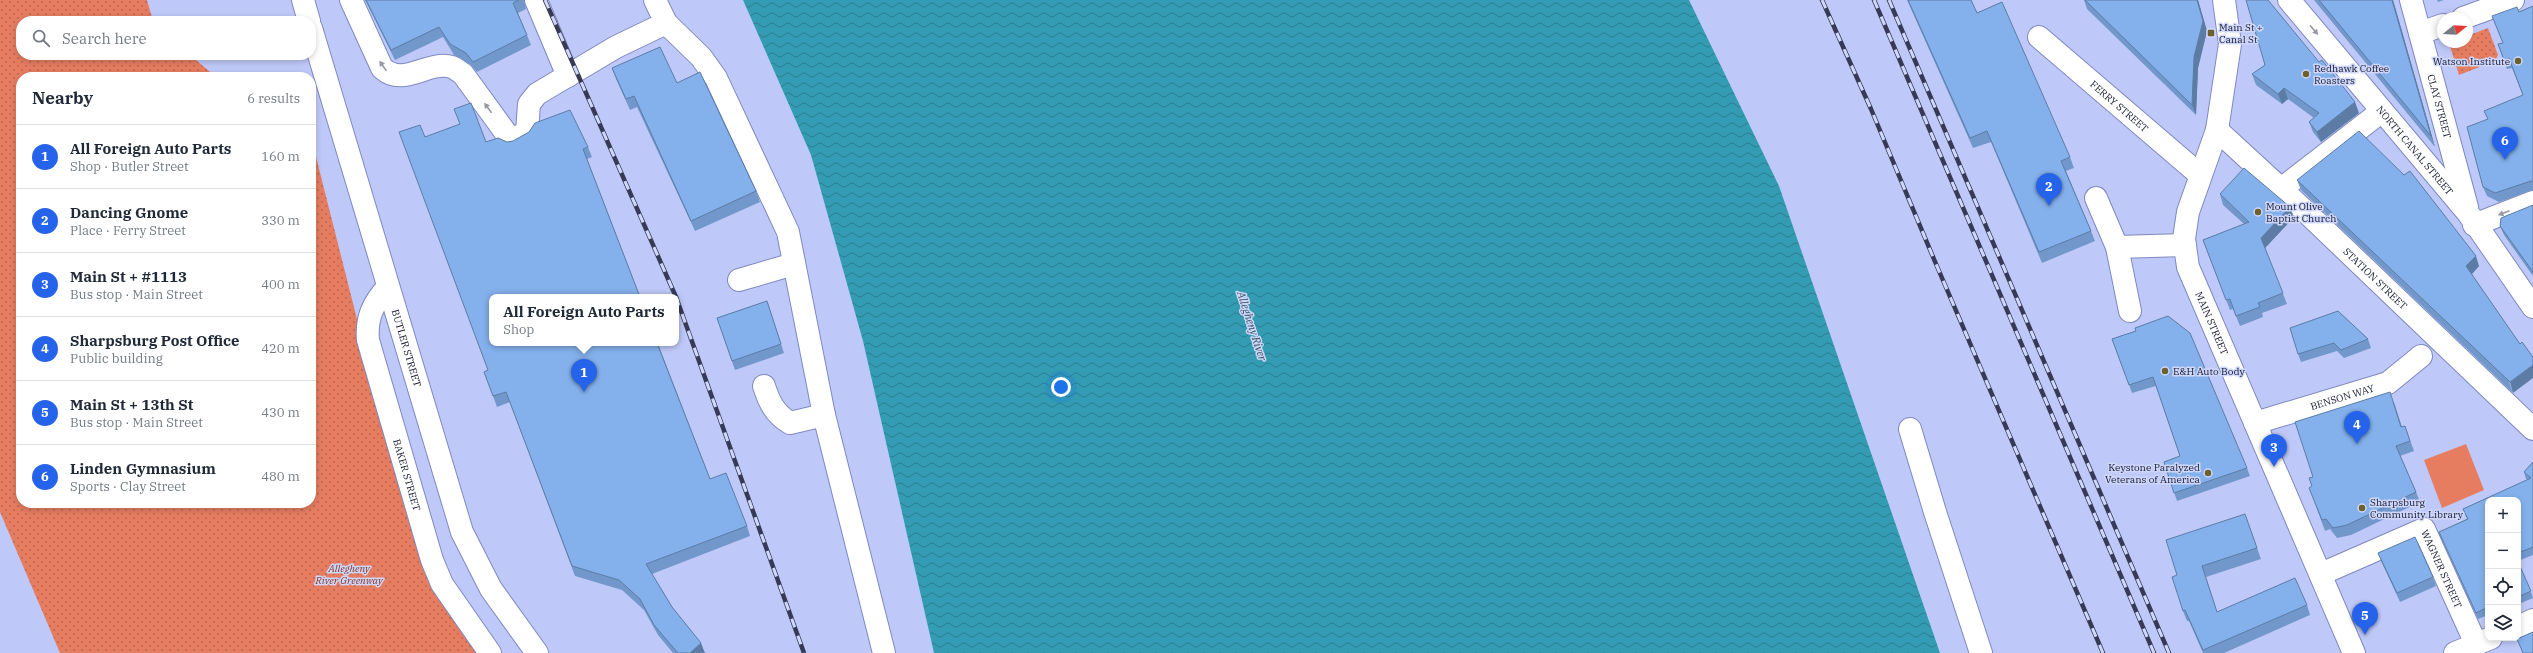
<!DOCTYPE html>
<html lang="en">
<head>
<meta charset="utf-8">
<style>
  :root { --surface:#fff; --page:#f6f6f7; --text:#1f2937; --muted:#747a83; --line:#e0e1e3; --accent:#2563eb }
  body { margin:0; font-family:"IBM Plex Serif",serif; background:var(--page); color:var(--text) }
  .controls { position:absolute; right:12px; bottom:12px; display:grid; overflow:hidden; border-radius:8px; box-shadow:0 2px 6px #0003 }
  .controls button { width:36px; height:36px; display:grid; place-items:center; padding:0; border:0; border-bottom:1px solid var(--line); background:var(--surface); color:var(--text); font:20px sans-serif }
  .compass { position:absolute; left:2437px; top:12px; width:36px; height:36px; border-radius:50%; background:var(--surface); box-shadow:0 2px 6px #0003; rotate:72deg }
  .you { position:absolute; left:1061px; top:387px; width:14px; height:14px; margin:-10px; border:3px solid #fff; border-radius:50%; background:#1a73e8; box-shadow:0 0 0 6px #1a73e833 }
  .badge { display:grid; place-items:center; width:26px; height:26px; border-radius:50%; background:var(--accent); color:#fff; font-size:13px; font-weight:700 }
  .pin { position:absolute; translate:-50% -33px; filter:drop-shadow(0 1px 2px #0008) }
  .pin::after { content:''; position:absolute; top:21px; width:14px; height:12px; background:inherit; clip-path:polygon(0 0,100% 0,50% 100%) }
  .popup { position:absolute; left:489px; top:294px; width:190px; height:52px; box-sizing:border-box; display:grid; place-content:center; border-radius:8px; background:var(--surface); filter:drop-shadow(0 1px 3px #0005); font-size:13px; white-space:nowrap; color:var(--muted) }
  .popup b { font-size:15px; color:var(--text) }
  .popup::after { content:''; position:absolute; left:50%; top:100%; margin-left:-8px; border:8px solid transparent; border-top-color:var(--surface) }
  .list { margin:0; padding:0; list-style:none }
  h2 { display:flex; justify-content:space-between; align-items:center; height:52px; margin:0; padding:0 16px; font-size:17px }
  h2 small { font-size:13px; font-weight:400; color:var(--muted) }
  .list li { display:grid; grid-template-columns:26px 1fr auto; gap:12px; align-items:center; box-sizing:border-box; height:64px; padding:0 16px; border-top:1px solid var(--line) }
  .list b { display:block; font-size:15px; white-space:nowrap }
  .list p { margin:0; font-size:13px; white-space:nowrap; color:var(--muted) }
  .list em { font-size:13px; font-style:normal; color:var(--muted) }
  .icon { flex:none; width:22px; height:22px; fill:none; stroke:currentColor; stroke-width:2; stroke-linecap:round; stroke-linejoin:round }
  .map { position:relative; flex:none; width:2533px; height:653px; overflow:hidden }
  .search { position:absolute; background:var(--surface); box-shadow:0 2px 6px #0003; left:16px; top:16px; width:300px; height:44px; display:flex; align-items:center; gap:10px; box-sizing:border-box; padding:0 14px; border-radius:16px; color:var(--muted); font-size:15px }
  .panel { position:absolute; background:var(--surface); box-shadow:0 2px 6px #0003; left:16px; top:72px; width:300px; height:436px; border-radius:16px }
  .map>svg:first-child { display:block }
  .park { fill:url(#park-dots) }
  .garden { fill:#e67d61 }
  .water { fill:url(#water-waves) }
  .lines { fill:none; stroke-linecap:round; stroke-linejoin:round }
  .minor-casing { stroke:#7e88c1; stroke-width:24 }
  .major-casing { stroke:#7e88c1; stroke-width:24 }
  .highway-casing { stroke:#7e88c1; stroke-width:24 }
  .minor { stroke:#fff; stroke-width:22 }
  .major { stroke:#fff; stroke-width:22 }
  .highway { stroke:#fff; stroke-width:22 }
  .rail-casing { stroke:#363a55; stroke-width:4.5 }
  .rail { stroke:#cfd7fb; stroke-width:3; stroke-dasharray:9; stroke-linecap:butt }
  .wall { fill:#7298cb }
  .shaded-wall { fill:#5c7ca5 }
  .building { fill:#84b1ec; stroke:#5c7ca5 }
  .oneway { fill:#9698a1 }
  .poi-dot { fill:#6d602d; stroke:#cfd7fb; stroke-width:1.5 }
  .labels { text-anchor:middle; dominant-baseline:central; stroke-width:3; stroke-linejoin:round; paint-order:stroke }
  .poi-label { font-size:10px; fill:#16192f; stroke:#cfd7fb; text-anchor:start }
  .street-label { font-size:10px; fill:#16192f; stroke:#cfd7fb }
  .park-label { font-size:10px; font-style:italic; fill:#85341e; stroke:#cfd7fb }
  .water-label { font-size:11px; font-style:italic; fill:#304f57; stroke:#cfd7fb }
</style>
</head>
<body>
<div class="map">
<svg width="2533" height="653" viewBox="0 0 2533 653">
  <defs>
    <pattern id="park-dots" width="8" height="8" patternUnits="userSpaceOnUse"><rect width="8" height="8" fill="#e67d61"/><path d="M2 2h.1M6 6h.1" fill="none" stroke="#b96650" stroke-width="1.8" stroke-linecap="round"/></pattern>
    <pattern id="water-waves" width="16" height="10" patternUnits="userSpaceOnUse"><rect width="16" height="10" fill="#339cb3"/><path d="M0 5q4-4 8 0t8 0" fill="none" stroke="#2a7e92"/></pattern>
  </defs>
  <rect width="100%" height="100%" fill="#bfc9f9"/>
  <g class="park">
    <polygon points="0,0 147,0 153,21 21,21 21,55 190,55 216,77 21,77 21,503 311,503 311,137 385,430 480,653 60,653 0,512"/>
    <polygon points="2488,28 2498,55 2495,61 2459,75 2449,43 2467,42 2467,36"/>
  </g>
  <polygon class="garden" points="2466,444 2484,490 2442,508 2424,460"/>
  <polygon class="water" points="743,0 1689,0 1779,186 1940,653 934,653 863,341 811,155"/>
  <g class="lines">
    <g class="minor-casing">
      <g id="minor">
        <path d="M 351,0 L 382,68 C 404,88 427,60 452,67 C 455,68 460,72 463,74 L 511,140 L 527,132 L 529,104 L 537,94 L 616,47 L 666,23 L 655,0"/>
        <polyline points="536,0 568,76"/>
        <path id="s1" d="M 2289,0 L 2468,213 L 2533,307"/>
        <path id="s2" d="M 2411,0 L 2467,207"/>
        <polyline points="2463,18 2513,0"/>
        <polyline points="666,23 701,57 716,78 788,232 824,415 884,653"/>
        <polyline points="2420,33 2443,25"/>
        <path id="s3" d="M 2039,37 L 2200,175"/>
        <path id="s4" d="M 2217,130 L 2305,211 L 2533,429"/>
        <polyline points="2281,189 2382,111"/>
        <polyline points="2096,198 2117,247 2185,245"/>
        <polyline points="2474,225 2533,202"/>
        <polyline points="2117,247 2130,311"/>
        <polyline points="739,280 794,264"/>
        <path id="s5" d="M 388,287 C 373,303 366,318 368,340 L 432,560 L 442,584 L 490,653"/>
        <path d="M 764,386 C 769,402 775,414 790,423 L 824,415"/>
        <path id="s6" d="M 2255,423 L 2388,383 L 2421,356"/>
        <polyline points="1910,429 1935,512 1981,653"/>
        <path id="s7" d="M 2321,574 L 2424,529 L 2476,644"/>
        <polyline points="2518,627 2533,620"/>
        <polyline points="2455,653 2491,638"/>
      </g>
    </g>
    <g class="major-casing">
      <g id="major">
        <path id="s8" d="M 2224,0 L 2230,44 L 2217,130 L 2188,212 L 2184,239 L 2188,267 L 2354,653"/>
      </g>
    </g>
    <g class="highway-casing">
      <g id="highway">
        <polyline points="303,0 309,21"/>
        <path id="s9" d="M 311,28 L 462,532 L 491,589 L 537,653"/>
      </g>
    </g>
    <use href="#minor" class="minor"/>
    <use href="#major" class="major"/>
    <use href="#highway" class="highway"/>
    <g class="rail-casing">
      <g id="rail">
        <polyline points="545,0 676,297"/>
        <polyline points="1822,0 1871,109 1936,264 2103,653"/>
        <polyline points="1874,0 2154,653"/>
        <polyline points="1889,0 2169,653"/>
        <polyline points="676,297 804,653"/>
      </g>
    </g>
    <use href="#rail" class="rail"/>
  </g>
  <g class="wall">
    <polygon points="365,0 524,0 526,9 518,13 527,35 531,45 477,72 470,64 454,55 443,37 395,60"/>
    <polygon points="1907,0 1971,0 1977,13 2070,157 2074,168 2066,171 2091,231 2095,241 2042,263 1991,142 1973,148"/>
    <polygon points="2084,0 2198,0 2207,31 2198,68 2196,115 2087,9"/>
    <polygon points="2314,0 2393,0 2435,147"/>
    <polygon points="2437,0 2444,0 2438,2"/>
    <polygon points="2533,6 2533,190 2499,202 2487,196 2483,187 2488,119 2523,95 2512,68 2507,69 2498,44 2503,43 2519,12"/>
    <polygon points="612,68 677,83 756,191 760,202 695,231 637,107 630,110 616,79"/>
    <polygon points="2252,74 2359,113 2321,142 2313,132 2309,122 2314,118 2288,99 2282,104 2256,85"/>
    <polygon points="486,142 507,142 588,147 592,157 587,159 710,479 747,526 750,536 652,574 672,607 705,653 673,653 658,635 644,610 622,590 575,576 510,402 497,407 484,372 488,370"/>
    <polygon points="2297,180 2479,266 2472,274 2513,393 2301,190"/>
    <polygon points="2220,194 2294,217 2265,248 2287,304 2262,313 2263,317 2240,326 2233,309 2230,310 2203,240 2244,224 2223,205"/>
    <polygon points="2533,205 2533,276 2504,235 2500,226"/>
    <polygon points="767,301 784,353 735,370 717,318"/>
    <polygon points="2338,311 2368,339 2371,348 2344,358 2337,351 2301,362 2298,354"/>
    <polygon points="2136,331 2247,468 2250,476 2177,501 2164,462 2180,456 2156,386 2132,393 2112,339"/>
    <polygon points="2394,402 2402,427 2405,426 2414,451 2400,456 2416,492 2420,502 2351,535 2337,538 2330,529 2325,531 2313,498 2312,486 2313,477"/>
    <polygon points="2533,462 2533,555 2518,561 2518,500 2488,500 2488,615 2478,619 2439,532 2467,519 2463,509 2528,480 2526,479 2524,472"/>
    <polygon points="2245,514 2261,559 2206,577 2217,612 2307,605 2310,615 2224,653 2203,653 2189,621 2187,621 2183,611 2177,575"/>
    <polygon points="2378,553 2433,577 2436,586 2400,602 2381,561"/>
    <polygon points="2518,562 2533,597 2533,598 2519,604 2518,603"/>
  </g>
  <g class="shaded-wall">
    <polygon points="2197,0 2198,0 2207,31 2198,68 2196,115 2192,105 2194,57"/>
    <polygon points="2392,0 2393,0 2435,147 2431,136"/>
    <polygon points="2284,88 2288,99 2282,104 2278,94"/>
    <polygon points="2355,102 2359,113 2321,142 2317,132"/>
    <polygon points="2290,207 2294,217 2265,248 2261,238"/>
    <polygon points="2476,256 2479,266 2470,276 2466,266"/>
    <polygon points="2533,365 2533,378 2513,393 2510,382"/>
    <polygon points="701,643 705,653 690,653"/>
  </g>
  <g class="building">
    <polygon points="366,0 519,0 513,3 527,35 473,62 466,53 450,44 439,27 391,50"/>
    <polygon points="1908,0 1971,0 1977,13 2002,2 2070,157 2061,161 2091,231 2039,252 1987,131 1970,138"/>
    <polygon points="2085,0 2197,0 2203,21 2194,57 2192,105"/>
    <polygon points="2246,0 2268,0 2319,62 2322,60 2355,102 2317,132 2309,122 2319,113 2284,88 2278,94 2252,74 2265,65"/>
    <polygon points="2319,0 2392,0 2431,136"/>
    <polygon points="2533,6 2533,181 2531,181 2495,193 2483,187 2467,127 2488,119 2484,111 2523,95 2509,58 2504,60 2498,44 2503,43 2492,16 2517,7 2519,12"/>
    <polygon points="660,47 677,83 700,72 756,191 691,221 634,96 626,99 612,68"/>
    <polygon points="471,103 486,142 498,138 507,142 513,141 529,132 535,123 570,110 588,147 583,149 640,297 492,297 492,343 657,343 710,479 726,473 747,526 646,564 672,607 701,643 690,653 678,653 654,625 640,599 619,580 572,566 506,392 493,396 484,372 488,370 399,132 420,125 425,137 460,124 454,109"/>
    <polygon points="2359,131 2404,175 2410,171 2476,256 2466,266 2520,344 2522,342 2533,357 2533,365 2510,382 2297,180"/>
    <polygon points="2244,168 2290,207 2261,238 2283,293 2258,303 2260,307 2236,316 2230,299 2226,300 2203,240 2249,222 2220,194"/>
    <polygon points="2533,205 2533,272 2500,226 2501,218"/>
    <polygon points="767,301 781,344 732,361 717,318"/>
    <polygon points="2338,311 2368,339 2341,350 2334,343 2298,354 2290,328"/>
    <polygon points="2168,316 2190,333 2247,468 2174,493 2164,462 2180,456 2153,377 2129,385 2112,339 2136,331 2135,328"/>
    <polygon points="2390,392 2401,427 2405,426 2410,441 2396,446 2416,492 2347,525 2333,528 2326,519 2322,520 2309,488 2312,486 2309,478 2313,477 2295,422"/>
    <polygon points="2533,462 2533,547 2518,553 2518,500 2488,500 2488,607 2476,613 2439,532 2468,519 2463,509 2531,478 2524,472"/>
    <polygon points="2245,514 2257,548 2202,566 2217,612 2295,578 2307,605 2203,650 2185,610 2183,611 2172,577 2177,575 2166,540"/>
    <polygon points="2415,537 2433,577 2397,593 2378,553"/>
    <polygon points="2518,562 2531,591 2518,597"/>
    <polygon points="2533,632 2533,653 2523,653 2517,639"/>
  </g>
  <defs><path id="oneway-solid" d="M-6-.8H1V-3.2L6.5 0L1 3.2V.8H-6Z"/></defs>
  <g class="oneway">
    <use href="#oneway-solid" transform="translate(2314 30) rotate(50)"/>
    <use href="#oneway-solid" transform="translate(383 66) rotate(-125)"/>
    <use href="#oneway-solid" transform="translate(488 108) rotate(-126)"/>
    <use href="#oneway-solid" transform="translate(2504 213) rotate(159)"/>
  </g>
  <g class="poi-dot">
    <rect x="2207" y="29" width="8" height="8" rx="2"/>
    <circle cx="2518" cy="61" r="4"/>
    <circle cx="2306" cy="74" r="4"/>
    <circle cx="2258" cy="212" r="4"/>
    <circle cx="2165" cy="371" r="4"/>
    <circle cx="2208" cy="473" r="4"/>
    <circle cx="2362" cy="508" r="4"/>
  </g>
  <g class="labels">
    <g class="poi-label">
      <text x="2219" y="27">Main St +<tspan x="2219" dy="12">Canal St</tspan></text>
      <text x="2510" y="61" text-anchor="end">Watson Institute</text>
      <text x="2314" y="68">Redhawk Coffee<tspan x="2314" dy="12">Roasters</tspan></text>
      <text x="2266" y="206">Mount Olive<tspan x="2266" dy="12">Baptist Church</tspan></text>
      <text x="2173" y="371">E&amp;H Auto Body</text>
      <text x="2200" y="467" text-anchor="end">Keystone Paralyzed<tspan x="2200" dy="12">Veterans of America</tspan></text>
      <text x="2370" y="502">Sharpsburg<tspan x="2370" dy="12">Community Library</tspan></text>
    </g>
    <g class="street-label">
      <text stroke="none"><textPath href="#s3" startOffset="106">FERRY STREET</textPath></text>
      <text stroke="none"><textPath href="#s2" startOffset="110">CLAY STREET</textPath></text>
      <text stroke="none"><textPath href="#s1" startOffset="196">NORTH CANAL STREET</textPath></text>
      <text stroke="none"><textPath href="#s4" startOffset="217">STATION STREET</textPath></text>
      <text stroke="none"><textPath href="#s8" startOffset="335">MAIN STREET</textPath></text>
      <text stroke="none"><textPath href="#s9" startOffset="334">BUTLER STREET</textPath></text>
      <text stroke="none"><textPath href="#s6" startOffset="91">BENSON WAY</textPath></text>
      <text stroke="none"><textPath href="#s5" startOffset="199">BAKER STREET</textPath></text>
      <text stroke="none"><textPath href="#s7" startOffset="156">WAGNER STREET</textPath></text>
    </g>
    <g class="park-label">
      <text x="349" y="568">Allegheny<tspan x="349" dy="12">River Greenway</tspan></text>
    </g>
    <g class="water-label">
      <text transform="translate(1252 326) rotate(72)">Allegheny River</text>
    </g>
  </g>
</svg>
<div class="controls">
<button>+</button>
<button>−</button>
<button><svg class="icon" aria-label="locate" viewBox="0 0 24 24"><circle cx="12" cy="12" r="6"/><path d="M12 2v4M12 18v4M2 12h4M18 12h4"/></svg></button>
<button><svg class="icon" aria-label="layers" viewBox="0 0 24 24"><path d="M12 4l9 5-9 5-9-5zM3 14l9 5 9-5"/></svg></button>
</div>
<svg class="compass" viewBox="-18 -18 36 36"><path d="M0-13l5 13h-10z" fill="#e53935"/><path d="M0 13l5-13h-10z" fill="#747a83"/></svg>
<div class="you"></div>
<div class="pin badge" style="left:584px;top:392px">1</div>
<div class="popup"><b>All Foreign Auto Parts</b>Shop</div>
<div class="pin badge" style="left:2049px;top:206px">2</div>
<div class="pin badge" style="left:2274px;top:467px">3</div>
<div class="pin badge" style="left:2357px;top:444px">4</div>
<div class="pin badge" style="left:2365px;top:635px">5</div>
<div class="pin badge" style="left:2505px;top:160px">6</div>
<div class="search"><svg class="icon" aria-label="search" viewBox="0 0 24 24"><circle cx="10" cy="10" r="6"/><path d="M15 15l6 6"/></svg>Search here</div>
<section class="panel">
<h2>Nearby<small>6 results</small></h2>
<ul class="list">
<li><span class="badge">1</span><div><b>All Foreign Auto Parts</b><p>Shop · Butler Street</p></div><em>160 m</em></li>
<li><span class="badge">2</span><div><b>Dancing Gnome</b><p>Place · Ferry Street</p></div><em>330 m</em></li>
<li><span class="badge">3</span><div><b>Main St + #1113</b><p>Bus stop · Main Street</p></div><em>400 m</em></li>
<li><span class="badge">4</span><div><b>Sharpsburg Post Office</b><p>Public building</p></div><em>420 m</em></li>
<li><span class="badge">5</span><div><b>Main St + 13th St</b><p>Bus stop · Main Street</p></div><em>430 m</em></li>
<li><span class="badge">6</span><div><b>Linden Gymnasium</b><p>Sports · Clay Street</p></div><em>480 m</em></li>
</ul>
</section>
</div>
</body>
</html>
